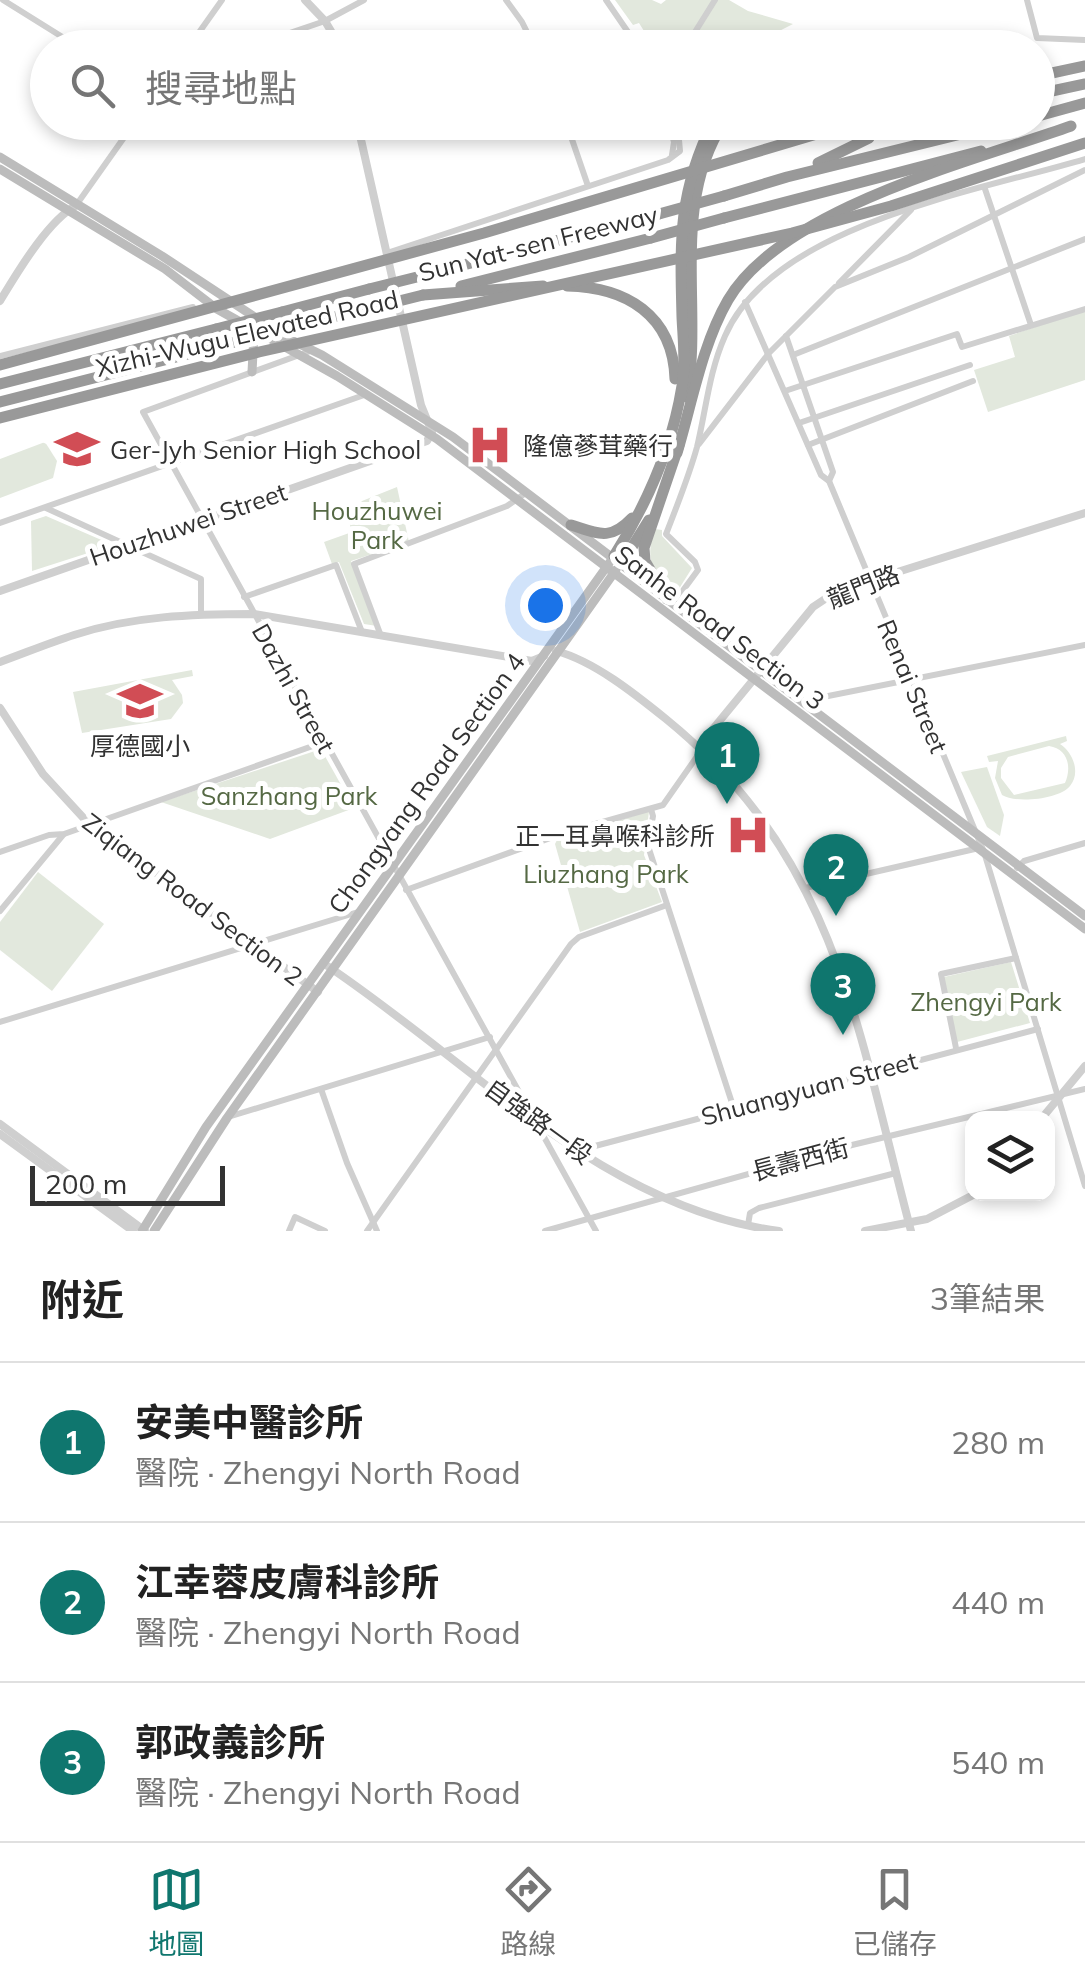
<!DOCTYPE html>
<html lang="zh-TW">
<head>
<meta charset="utf-8">
<style>
  :root { --surface:#fff; --page:#f6f6f6; --text:#222; --muted:#767676; --line:#e0e0e0; --accent:#0f766e }
  body { margin:0; font-family:Mulish,"Noto Sans TC",sans-serif; background:var(--page); color:var(--text) }
  .controls { position:absolute; right:30px; bottom:30px; display:grid; overflow:hidden; border-radius:20px; box-shadow:0 5px 15px #0003 }
  .controls button { width:90px; height:90px; display:grid; place-items:center; padding:0; border:0; border-bottom:2px solid var(--line); background:var(--surface); color:var(--text); font:50px sans-serif }
  .scale { position:absolute; left:30px; bottom:25px; width:195px; box-sizing:border-box; padding-left:10px; border:5px solid #323232; border-top:0; font-size:28px; line-height:35px; white-space:nowrap; color:#323232; -webkit-text-stroke:8px #fff; paint-order:stroke }
  .you { position:absolute; left:545px; top:605px; width:35px; height:35px; margin:-25px; border:8px solid #fff; border-radius:50%; background:#1a73e8; box-shadow:0 0 0 15px #1a73e833 }
  .badge { display:grid; place-items:center; width:65px; height:65px; border-radius:50%; background:var(--accent); color:#fff; font-size:32px; font-weight:700 }
  .pin { position:absolute; translate:-50% -82px; filter:drop-shadow(0 2px 5px #0008) }
  .pin::after { content:''; position:absolute; top:52px; width:35px; height:30px; background:inherit; clip-path:polygon(0 0,100% 0,50% 100%) }
  .list { margin:0; padding:0; list-style:none }
  h2 { display:flex; justify-content:space-between; align-items:center; height:130px; margin:0; padding:0 40px; font-size:42px }
  h2 small { font-size:32px; font-weight:400; color:var(--muted) }
  .list li { display:grid; grid-template-columns:65px 1fr auto; gap:30px; align-items:center; box-sizing:border-box; height:160px; padding:0 40px; border-top:2px solid var(--line) }
  .list b { display:block; font-size:38px; white-space:nowrap }
  .list p { margin:0; font-size:32px; white-space:nowrap; color:var(--muted) }
  .list em { font-size:32px; font-style:normal; color:var(--muted) }
  .icon { flex:none; width:55px; height:55px; fill:none; stroke:currentColor; stroke-width:2; stroke-linecap:round; stroke-linejoin:round }
  .map { position:relative; flex:none; width:1085px; height:1231px; overflow:hidden }
  .search { position:absolute; background:var(--surface); box-shadow:0 5px 15px #0003; left:30px; right:30px; top:30px; height:110px; display:flex; align-items:center; gap:25px; box-sizing:border-box; padding:0 35px; border-radius:55px; color:var(--muted); font-size:38px }
  .sheet { height:610px; background:var(--surface) }
  nav { display:flex; justify-content:space-around; align-items:center; box-sizing:border-box; height:140px; border-top:2px solid var(--line); background:var(--surface); font-size:28px; color:var(--muted) }
  nav a { display:grid; justify-items:center; gap:5px }
  nav .on { color:var(--accent) }
  .map>svg:first-child { display:block }
  .green { fill:#e2e8dd; fill-rule:evenodd }
  .lines { fill:none; stroke-linecap:round; stroke-linejoin:round }
  .minor { stroke:#cfcfcf; stroke-width:6 }
  .tertiary { stroke:#cfcfcf; stroke-width:8 }
  .secondary { stroke:#bcbcbc; stroke-width:9 }
  .motorway { stroke:#999; stroke-width:11 }
  .motorway-bridge { stroke:#999; stroke-width:11 }
  .labels { text-anchor:middle; dominant-baseline:central; stroke-width:10; stroke-linejoin:round; paint-order:stroke }
  .street-label { font-size:25px; fill:#323232; stroke:#fff }
  .poi-label { font-size:25px; fill:#323232; stroke:#fff; text-anchor:start }
  .park-label { font-size:25px; fill:#556944; stroke:#fff }
</style>
</head>
<body>
<div class="map">
<svg width="1085" height="1231" viewBox="0 0 1085 1231">
  <rect width="100%" height="100%" fill="#fff"/>
  <g class="green">
    <polygon points="615,0 652,0 661,4 666,0 729,0 748,11 793,24 748,47 654,47 639,23 633,25"/>
    <polygon points="1085,310 1085,380 988,412 974,370 1015,357 1009,336"/>
    <polygon points="45,442 57,461 53,478 0,498 0,459"/>
    <polygon points="397,487 409,542 351,561 377,626 364,624 339,562 332,564 324,542 352,532 348,518 362,501"/>
    <polygon points="46,516 113,545 32,571 31,521"/>
    <path d="M 655,529 L 662,530 L 662,536 L 692,568 L 677,592 L 671,593 C 651,574 645,555 655,529 Z"/>
    <polygon points="192,670 193,676 172,680 182,695 183,703 171,719 82,733 73,692"/>
    <path d="M 1066,736 L 1067,741 L 1060,744 C 1073,752 1081,773 1070,786 C 1060,799 1016,804 1002,795 L 995,778 L 998,761 L 989,762 L 987,756 ZM 1049,746 C 1068,749 1072,767 1065,783 L 1014,795 L 1001,778 L 1001,768 L 1008,757 Z"/>
    <polygon points="321,749 354,808 270,839 161,802"/>
    <polygon points="987,767 1004,815 1000,836 987,827 961,772"/>
    <polygon points="649,811 644,855 662,902 580,932 555,844 557,840"/>
    <polygon points="38,872 104,924 52,991 0,950 0,922"/>
    <polygon points="1011,962 1030,1023 957,1042 944,977"/>
  </g>
  <g class="lines">
    <g class="minor">
      <polyline points="3,0 80,48"/>
      <polyline points="506,0 522,22 535,48"/>
      <polyline points="606,0 639,48"/>
      <polyline points="1027,0 1037,38 1085,40"/>
      <polyline points="188,48 222,0"/>
      <polyline points="246,48 325,21 364,0"/>
      <polyline points="685,48 715,0"/>
      <polyline points="566,122 588,186"/>
      <polyline points="668,122 674,142 672,155"/>
      <polyline points="985,189 1031,325"/>
      <polyline points="77,204 135,122"/>
      <polyline points="387,253 668,160 680,151 678,129"/>
      <polyline points="839,283 911,210"/>
      <polyline points="745,302 821,475 829,481 984,852 1085,1186"/>
      <polyline points="786,336 833,472 829,481"/>
      <polyline points="313,350 143,412 596,1231"/>
      <polyline points="793,355 1085,239"/>
      <polyline points="0,356 193,307"/>
      <polyline points="785,391 957,334 962,347 1085,309"/>
      <polyline points="799,423 970,365"/>
      <polyline points="699,444 769,353 835,287 909,257 1085,170"/>
      <polyline points="808,445 973,381"/>
      <polyline points="46,508 201,579 201,614"/>
      <polyline points="0,523 367,394"/>
      <polyline points="244,597 336,565 362,632"/>
      <path d="M 673,604 L 698,570 L 695,562 L 666,534 C 677,506 689,476 697,447 C 706,410 709,372 725,336 C 773,225 978,191 1085,159"/>
      <polyline points="381,636 354,564 507,506 527,492"/>
      <polyline points="803,701 1085,645"/>
      <polyline points="651,809 653,816 648,846 734,1109"/>
      <polyline points="0,852 49,835 64,834 324,742"/>
      <polyline points="1017,868 1024,861 1085,843"/>
      <polyline points="805,888 979,848"/>
      <polyline points="406,890 567,832 663,805 698,755 699,748"/>
      <polyline points="0,911 63,835"/>
      <polyline points="0,1022 358,912"/>
      <polyline points="956,1048 941,974 1016,958"/>
      <polyline points="321,1089 347,1163 377,1231"/>
      <polyline points="228,1117 490,1037"/>
      <polyline points="585,1156 595,1146 1038,1029"/>
      <polyline points="748,1225 750,1213 759,1208 896,1173"/>
      <polyline points="289,1231 295,1217 325,1231"/>
      <polyline points="367,1231 571,944 579,937 667,905"/>
      <polyline points="545,1231 852,1145 1085,1089"/>
    </g>
    <g class="tertiary">
      <polyline points="305,0 325,21 341,48"/>
      <path d="M 0,301 C 17,273 48,220 77,205"/>
      <polyline points="0,591 427,441 432,432 421,405 357,122"/>
      <path d="M 556,651 C 594,661 635,694 666,719 C 837,858 858,1032 911,1231"/>
      <path d="M 0,662 C 25,653 49,643 74,635 C 132,616 193,614 254,614 L 532,661 L 544,656"/>
      <polyline points="0,708 43,774 89,824 318,992"/>
      <polyline points="699,746 813,607 837,591 1085,513"/>
      <path d="M 323,963 C 467,1058 602,1208 779,1231"/>
      <polyline points="1042,1118 1085,1066"/>
      <polyline points="0,1124 145,1231"/>
      <polyline points="0,1134 133,1231"/>
      <polyline points="865,1231 927,1219 975,1194"/>
    </g>
    <g class="secondary">
      <polyline points="0,157 162,256 285,337 322,355 453,437 1085,916"/>
      <polyline points="0,169 165,269 217,309 337,376 437,439 1085,929"/>
      <polyline points="252,372 254,334"/>
      <polyline points="142,1231 206,1127 610,562"/>
      <polyline points="154,1231 227,1118 616,570"/>
    </g>
    <g class="motorway">
      <polyline points="1038,76 1085,66"/>
      <polyline points="1038,94 1085,84"/>
      <polyline points="1038,116 1085,103"/>
      <polyline points="677,126 684,129 697,122"/>
      <polyline points="818,163 869,138 876,122"/>
      <polyline points="724,196 787,177 1010,122"/>
      <polyline points="724,218 981,151"/>
      <polyline points="425,275 659,214"/>
      <polyline points="461,286 651,238"/>
      <path d="M 567,286 C 626,287 673,315 675,379"/>
      <polyline points="423,295 543,286"/>
      <polyline points="282,312 369,289"/>
      <polyline points="305,324 379,306"/>
      <polyline points="0,384 216,329"/>
      <path d="M 687,397 C 703,308 670,204 724,122"/>
      <polyline points="0,402 231,343"/>
      <path d="M 677,453 C 692,403 702,345 728,300 C 782,208 973,161 1071,126"/>
      <path d="M 571,525 C 599,534 610,541 632,518"/>
      <path d="M 614,556 C 647,504 672,448 682,386 C 686,364 683,339 682,317 C 680,241 678,192 713,122"/>
      <polyline points="622,563 649,520"/>
      <polyline points="667,599 645,561 644,548 679,445"/>
    </g>
    <g class="motorway-bridge">
      <polyline points="659,214 724,196"/>
      <polyline points="651,238 724,218"/>
      <polyline points="369,289 425,275"/>
      <polyline points="379,306 423,295"/>
      <polyline points="216,329 282,312"/>
      <polyline points="231,343 305,324"/>
      <polyline points="0,365 484,233 857,122"/>
      <polyline points="0,418 259,352 792,233 891,206 1085,143"/>
    </g>
  </g>
  <defs>
    <g id="hospital-bare" transform="scale(3.45)"><path d="M-5-5h3v3.5h4V-5h3V5h-3V1.5h-4V5h-3Z" fill="#d14d55" stroke="#fff" stroke-width="2.5" paint-order="stroke"/></g>
    <g id="school-bare" transform="scale(3.45)"><path d="M0-5L7-2L0 1L-7-2ZM-4 1L0 2.5L4 1V4Q0 6-4 4Z" fill="#d14d55" stroke="#fff" stroke-width="2.5" paint-order="stroke"/></g>
  </defs>
  <g fill-rule="evenodd">
    <use href="#hospital-bare" x="490" y="445"/>
    <use href="#school-bare" x="77" y="449"/>
    <use href="#school-bare" x="140" y="701"/>
    <use href="#hospital-bare" x="748" y="835"/>
  </g>
  <g class="labels">
    <g class="street-label">
      <text transform="translate(538 243) rotate(-14)">Sun Yat-sen Freeway</text>
      <text transform="translate(247 333) rotate(-13)">Xizhi-Wugu Elevated Road</text>
      <text transform="translate(188 524) rotate(-19)">Houzhuwei Street</text>
      <text transform="translate(863 586) rotate(-22)">龍門路</text>
      <text transform="translate(720 627) rotate(37)">Sanhe Road Section 3</text>
      <text transform="translate(913 686) rotate(67)">Renai Street</text>
      <text transform="translate(294 688) rotate(61)">Dazhi Street</text>
      <text transform="translate(426 783) rotate(-54)">Chongyang Road Section 4</text>
      <text transform="translate(193 899) rotate(37)">Ziqiang Road Section 2</text>
      <text transform="translate(809 1088) rotate(-15)">Shuangyuan Street</text>
      <text transform="translate(539 1121) rotate(36)">自強路一段</text>
      <text transform="translate(800 1159) rotate(-15)">長壽西街</text>
    </g>
    <g class="poi-label">
      <text x="523" y="445">隆億蔘茸藥行</text>
      <text x="110" y="449">Ger-Jyh Senior High School</text>
      <text x="140" y="745" text-anchor="middle">厚德國小</text>
      <text x="715" y="835" text-anchor="end">正一耳鼻喉科診所</text>
    </g>
    <g class="park-label">
      <text x="377" y="510">Houzhuwei<tspan x="377" dy="29">Park</tspan></text>
      <text x="289" y="795">Sanzhang Park</text>
      <text x="606" y="873">Liuzhang Park</text>
      <text x="986" y="1001">Zhengyi Park</text>
    </g>
  </g>
</svg>
<div class="controls">
<button><svg class="icon" aria-label="layers" viewBox="0 0 24 24"><path d="M12 4l9 5-9 5-9-5zM3 14l9 5 9-5"/></svg></button>
</div>
<div class="scale">200 m</div>
<div class="you"></div>
<div class="pin badge" style="left:727px;top:804px">1</div>
<div class="pin badge" style="left:836px;top:916px">2</div>
<div class="pin badge" style="left:843px;top:1035px">3</div>
<div class="search"><svg class="icon" aria-label="search" viewBox="0 0 24 24"><circle cx="10" cy="10" r="6"/><path d="M15 15l6 6"/></svg>搜尋地點</div>
</div>
<section class="sheet">
<h2>附近<small>3筆結果</small></h2>
<ul class="list">
<li><span class="badge">1</span><div><b>安美中醫診所</b><p>醫院 · Zhengyi North Road</p></div><em>280 m</em></li>
<li><span class="badge">2</span><div><b>江幸蓉皮膚科診所</b><p>醫院 · Zhengyi North Road</p></div><em>440 m</em></li>
<li><span class="badge">3</span><div><b>郭政義診所</b><p>醫院 · Zhengyi North Road</p></div><em>540 m</em></li>
</ul>
</section>
<nav>
<a class="on"><svg class="icon" aria-label="map" viewBox="0 0 24 24"><path d="M3 6l6-2 6 2 6-2v14l-6 2-6-2-6 2zM9 4v14M15 6v14"/></svg>地圖</a>
<a><svg class="icon" aria-label="directions" viewBox="0 0 24 24"><path d="M12 3l9 9-9 9-9-9zM9 14v-3h6M13 9l2 2-2 2"/></svg>路線</a>
<a><svg class="icon" aria-label="saved" viewBox="0 0 24 24"><path d="M7 4h10v16l-5-4-5 4z"/></svg>已儲存</a>
</nav>
</body>
</html>
